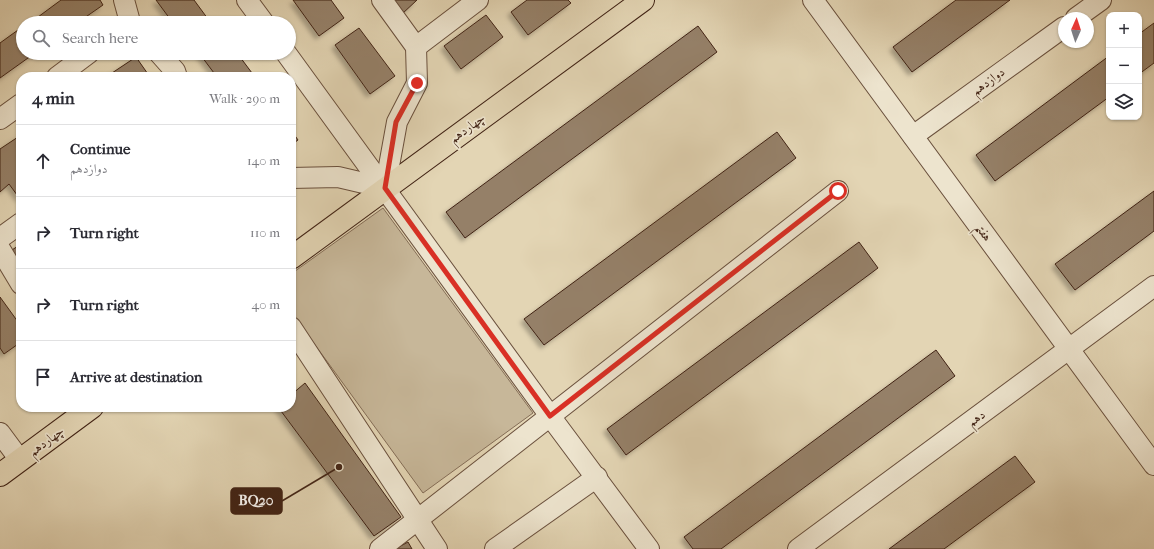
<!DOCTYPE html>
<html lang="en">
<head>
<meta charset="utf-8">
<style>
  :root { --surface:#fff; --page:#f2f2f3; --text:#2b2b33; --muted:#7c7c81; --line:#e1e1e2 }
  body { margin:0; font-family:"IM FELL French Canon",Amiri,serif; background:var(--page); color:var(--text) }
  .controls { position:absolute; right:12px; top:12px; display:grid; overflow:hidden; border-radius:8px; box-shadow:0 1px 3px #0004 }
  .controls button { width:36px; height:36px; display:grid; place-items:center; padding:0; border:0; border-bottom:1px solid var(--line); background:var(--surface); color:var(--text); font:20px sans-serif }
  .compass { position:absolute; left:1058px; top:12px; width:36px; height:36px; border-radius:50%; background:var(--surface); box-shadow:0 1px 3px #0004; rotate:3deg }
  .stop { position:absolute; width:12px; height:12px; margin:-9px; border:3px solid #d93025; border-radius:50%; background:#fff }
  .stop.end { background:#d93025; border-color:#fff; box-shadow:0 1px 4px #0008 }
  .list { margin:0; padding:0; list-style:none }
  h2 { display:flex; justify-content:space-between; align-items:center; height:52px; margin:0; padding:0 16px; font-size:17px }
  h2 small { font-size:13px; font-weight:400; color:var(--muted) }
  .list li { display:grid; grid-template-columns:26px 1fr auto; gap:12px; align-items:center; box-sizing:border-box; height:72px; padding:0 16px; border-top:1px solid var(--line) }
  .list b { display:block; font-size:15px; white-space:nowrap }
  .list p { margin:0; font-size:13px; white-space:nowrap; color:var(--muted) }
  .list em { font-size:13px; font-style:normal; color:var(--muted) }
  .icon { flex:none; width:22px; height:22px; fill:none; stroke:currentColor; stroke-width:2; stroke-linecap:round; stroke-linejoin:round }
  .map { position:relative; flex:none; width:1154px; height:549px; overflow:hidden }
  .search { position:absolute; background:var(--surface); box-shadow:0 1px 3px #0004; left:16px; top:16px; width:280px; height:44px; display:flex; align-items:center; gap:10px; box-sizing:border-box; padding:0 14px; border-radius:22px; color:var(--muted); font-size:15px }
  .panel { position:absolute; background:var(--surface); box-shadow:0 1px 3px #0004; left:16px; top:72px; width:280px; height:340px; border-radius:16px }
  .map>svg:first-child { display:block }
  .green { fill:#c7b799; stroke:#846d57 }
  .building { fill:#958068; stroke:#412315; filter:url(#shadow) }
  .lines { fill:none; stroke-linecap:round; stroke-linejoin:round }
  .minor-casing { stroke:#6a503d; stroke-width:22 }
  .major-casing { stroke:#412315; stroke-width:24 }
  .minor { stroke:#ede4ce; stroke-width:20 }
  .major { stroke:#e3d5b4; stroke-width:22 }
  .route { stroke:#d93025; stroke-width:5 }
  .labels { text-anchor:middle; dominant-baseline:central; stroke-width:3.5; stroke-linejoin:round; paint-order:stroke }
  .street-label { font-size:13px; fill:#412315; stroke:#ede4ce }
  .leader { fill:none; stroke:#412315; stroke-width:1.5 }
  .callout-dot { fill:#412315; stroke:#ede4ce; stroke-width:1.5 }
  .callout { fill:#412315; stroke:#412315; stroke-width:1.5 }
  .callout-label { font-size:14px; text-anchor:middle; font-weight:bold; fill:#fff }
</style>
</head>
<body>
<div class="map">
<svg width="1154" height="549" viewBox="0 0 1154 549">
  <defs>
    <filter id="shadow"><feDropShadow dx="-3.5" dy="3.5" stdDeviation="2" flood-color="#0004"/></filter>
  </defs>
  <rect width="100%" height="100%" fill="#e3d5b4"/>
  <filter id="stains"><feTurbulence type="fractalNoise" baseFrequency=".005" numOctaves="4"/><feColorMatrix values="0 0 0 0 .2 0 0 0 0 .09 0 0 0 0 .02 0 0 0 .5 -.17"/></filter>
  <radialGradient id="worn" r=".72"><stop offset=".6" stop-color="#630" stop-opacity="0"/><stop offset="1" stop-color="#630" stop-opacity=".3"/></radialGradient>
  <polygon class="green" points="383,208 533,413 423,493 291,312 291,274"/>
  <g class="building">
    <polygon points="61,0 100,0 103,5 77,23 43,23 38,17"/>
    <polygon points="156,0 194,0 208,19 202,23 173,23"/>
    <polygon points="293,0 331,0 344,18 319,36"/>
    <polygon points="392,0 417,0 402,14"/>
    <polygon points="527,0 568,0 571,3 528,35 511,12"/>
    <polygon points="956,0 1010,0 912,72 893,47"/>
    <polygon points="486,15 503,37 461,69 444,46"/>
    <polygon points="1154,23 1154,63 1139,74 1139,34"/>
    <polygon points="698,26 717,52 465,238 446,212"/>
    <polygon points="359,28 395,76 370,94 335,45"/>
    <polygon points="18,30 23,37 23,53 35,53 0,78 0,43"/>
    <polygon points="199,53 237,53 255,77 217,77"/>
    <polygon points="1109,56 1109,97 995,181 976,155"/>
    <polygon points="136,57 150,77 106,77"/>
    <polygon points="291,130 298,140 291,145"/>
    <polygon points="777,132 796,158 544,345 524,319"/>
    <polygon points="21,135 21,177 19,178 21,181 20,199 9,184 0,192 0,149"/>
    <polygon points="1154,191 1154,231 1075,290 1055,264"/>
    <polygon points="859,242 878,268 626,455 607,429"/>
    <polygon points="21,244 21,270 9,252"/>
    <polygon points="0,297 21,326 21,342 4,354 0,348"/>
    <polygon points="936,350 955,376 721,549 693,549 684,537"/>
    <polygon points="305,383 401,517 374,536 278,407 291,407 291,395"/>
    <polygon points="1015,456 1035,482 944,549 889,549"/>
    <polygon points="408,542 412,549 395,549"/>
  </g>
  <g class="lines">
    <g class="minor-casing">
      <g id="minor">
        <polyline points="124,0 130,22 129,23"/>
        <polyline points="247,0 264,23"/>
        <polyline points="813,0 1154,465"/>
        <polyline points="1076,18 1101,0"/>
        <polyline points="416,47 478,0"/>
        <polyline points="159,53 175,71 177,77"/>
        <polyline points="286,53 550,416 649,549"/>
        <polyline points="57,77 89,53"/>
        <polyline points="0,119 21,104"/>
        <polyline points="913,136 1064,27"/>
        <polyline points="291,178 338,177 385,188 397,122 417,83 416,47 382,0"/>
        <polyline points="0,238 21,223"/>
        <polyline points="0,249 21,284"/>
        <polyline points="291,327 437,549"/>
        <polyline points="0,433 20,460"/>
        <polyline points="380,549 838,191"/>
        <polyline points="495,549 597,477"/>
        <polyline points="798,549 1154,286"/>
      </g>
    </g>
    <g class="major-casing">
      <g id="major">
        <polyline points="291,258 643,0"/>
        <polyline points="0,475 92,407"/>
      </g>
    </g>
    <use href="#minor" class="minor"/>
    <use href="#major" class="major"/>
  </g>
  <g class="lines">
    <polyline class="route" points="417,83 396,122 385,188 550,416 838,191"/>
  </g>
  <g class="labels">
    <g class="street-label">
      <text transform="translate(988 81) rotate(-36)">دوازدهم</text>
      <text transform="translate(467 128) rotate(-36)">چهاردهم</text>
      <text transform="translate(984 232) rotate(54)">هفتم</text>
      <text transform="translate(976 418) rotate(-36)">دهم</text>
      <text transform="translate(46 441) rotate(-37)">چهاردهم</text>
    </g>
  </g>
  <path class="leader" d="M339 467L282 501"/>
  <circle class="callout-dot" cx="339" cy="467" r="4"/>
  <rect class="callout" x="231" y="488" width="51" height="26" rx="4"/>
  <g class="callout-label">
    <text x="256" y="505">BQ20</text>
  </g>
  <rect width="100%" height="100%" filter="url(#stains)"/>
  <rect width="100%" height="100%" fill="url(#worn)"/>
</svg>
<div class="controls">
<button>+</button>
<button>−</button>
<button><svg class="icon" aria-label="layers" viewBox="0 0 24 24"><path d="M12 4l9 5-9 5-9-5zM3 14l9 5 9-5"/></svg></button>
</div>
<svg class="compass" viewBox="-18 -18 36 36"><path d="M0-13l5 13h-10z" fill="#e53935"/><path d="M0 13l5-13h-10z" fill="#7c7c81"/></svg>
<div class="stop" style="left:838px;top:191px"></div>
<div class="stop end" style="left:417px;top:83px"></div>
<div class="search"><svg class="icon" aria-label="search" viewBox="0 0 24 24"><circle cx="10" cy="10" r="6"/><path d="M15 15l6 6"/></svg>Search here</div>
<section class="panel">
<h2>4 min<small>Walk · 290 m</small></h2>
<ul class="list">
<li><svg class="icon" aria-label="ahead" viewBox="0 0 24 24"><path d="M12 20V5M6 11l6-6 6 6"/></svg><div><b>Continue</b><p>دوازدهم</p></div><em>140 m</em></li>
<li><svg class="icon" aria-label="right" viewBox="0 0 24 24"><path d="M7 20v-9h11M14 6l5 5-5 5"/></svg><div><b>Turn right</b></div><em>110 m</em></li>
<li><svg class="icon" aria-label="right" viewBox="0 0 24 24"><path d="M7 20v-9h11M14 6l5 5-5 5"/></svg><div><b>Turn right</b></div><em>40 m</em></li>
<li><svg class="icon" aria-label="arrive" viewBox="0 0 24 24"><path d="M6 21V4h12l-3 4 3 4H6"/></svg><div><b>Arrive at destination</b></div></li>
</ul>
</section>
</div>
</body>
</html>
